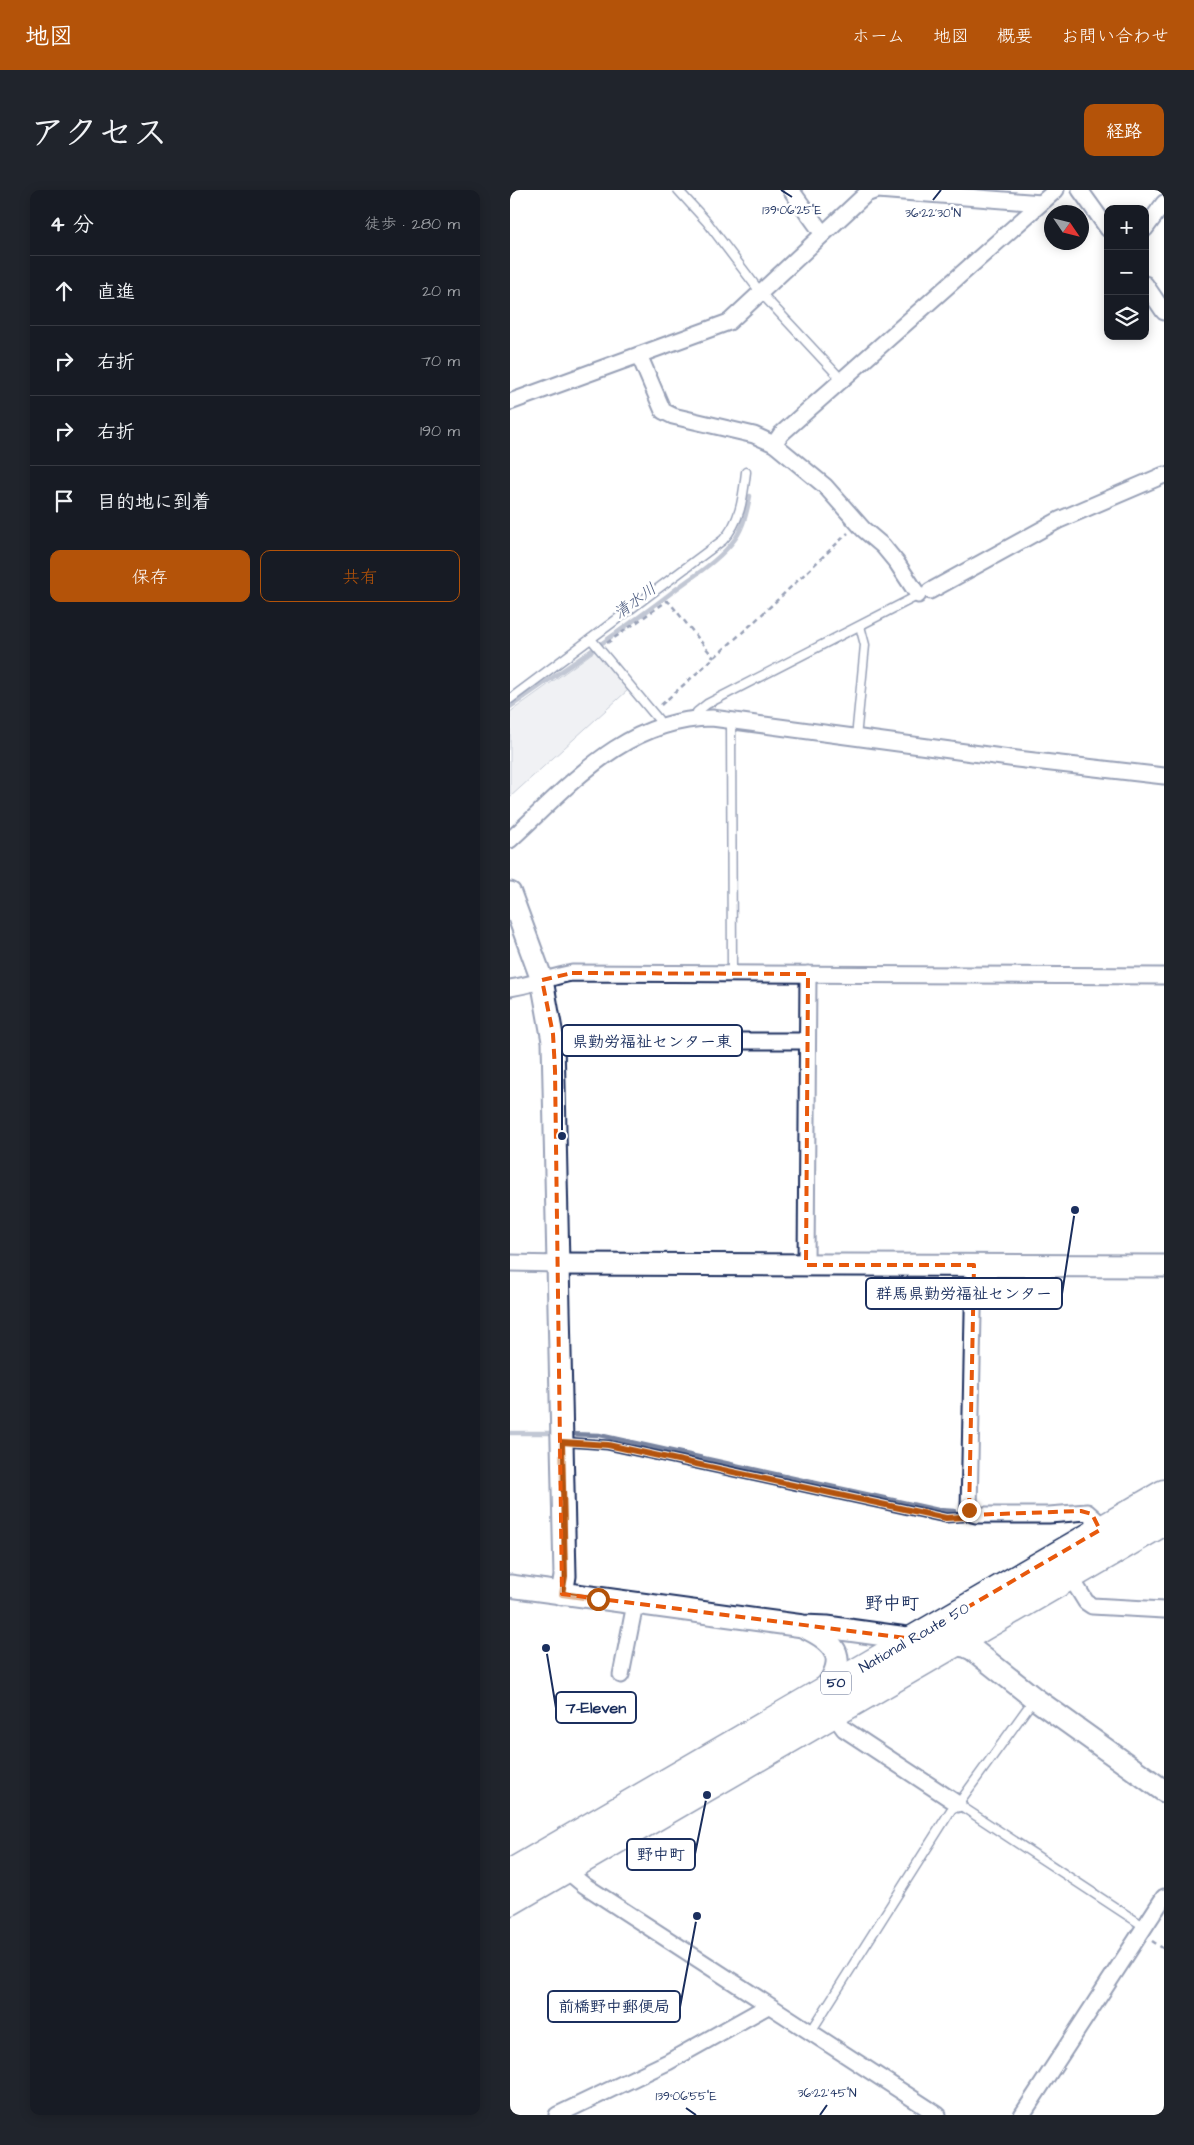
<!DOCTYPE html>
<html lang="ja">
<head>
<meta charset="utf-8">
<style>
  :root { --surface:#171b24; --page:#20242c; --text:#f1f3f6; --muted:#9ea1a6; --line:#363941; --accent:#b45309 }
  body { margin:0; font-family:"Architects Daughter","Klee One",sans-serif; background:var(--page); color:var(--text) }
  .controls { position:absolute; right:15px; top:15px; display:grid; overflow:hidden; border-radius:10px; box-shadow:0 2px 12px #0003 }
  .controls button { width:45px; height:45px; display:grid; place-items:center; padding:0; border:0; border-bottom:1px solid var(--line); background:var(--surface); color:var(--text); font:25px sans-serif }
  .compass { position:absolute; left:534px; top:15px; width:45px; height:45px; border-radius:50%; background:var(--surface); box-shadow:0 2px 12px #0003; rotate:125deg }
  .stop { position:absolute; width:15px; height:15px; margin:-11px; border:4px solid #b45309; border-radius:50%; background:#fff }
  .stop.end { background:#b45309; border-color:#fff; box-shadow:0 1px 5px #0008 }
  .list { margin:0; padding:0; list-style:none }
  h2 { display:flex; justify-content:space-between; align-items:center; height:65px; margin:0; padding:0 20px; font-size:21px }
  h2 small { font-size:16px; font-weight:400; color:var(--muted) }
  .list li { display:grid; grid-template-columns:32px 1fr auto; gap:15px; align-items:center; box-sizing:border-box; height:70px; padding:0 20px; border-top:1px solid var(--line) }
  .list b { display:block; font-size:19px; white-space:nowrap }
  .list em { font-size:16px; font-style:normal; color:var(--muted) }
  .actions { display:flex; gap:10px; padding:15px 20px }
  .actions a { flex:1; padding:11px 0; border:1px solid var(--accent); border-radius:10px; text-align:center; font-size:18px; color:var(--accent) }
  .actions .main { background:var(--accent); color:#fff }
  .icon { flex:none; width:28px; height:28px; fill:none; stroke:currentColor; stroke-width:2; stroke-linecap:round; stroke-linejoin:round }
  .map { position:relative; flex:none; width:654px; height:1925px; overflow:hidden; border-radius:10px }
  header { display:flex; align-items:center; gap:30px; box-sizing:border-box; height:70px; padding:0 25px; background:var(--accent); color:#fff }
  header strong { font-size:24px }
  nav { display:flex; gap:28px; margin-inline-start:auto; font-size:18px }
  .intro { display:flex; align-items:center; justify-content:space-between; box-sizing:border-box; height:120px; padding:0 30px }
  h1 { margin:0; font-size:35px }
  .button { padding:12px 22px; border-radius:10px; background:var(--accent); color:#fff; font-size:18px; font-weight:700 }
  main { display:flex; gap:30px; padding:0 30px }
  aside { flex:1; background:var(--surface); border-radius:10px; box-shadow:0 2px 12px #0003 }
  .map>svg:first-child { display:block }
  .green { fill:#dee1e7; stroke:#7c88a2 }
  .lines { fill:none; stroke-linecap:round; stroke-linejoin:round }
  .stream { stroke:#77839f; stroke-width:4.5 }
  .lane-casing { stroke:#1b2f5e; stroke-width:11 }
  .street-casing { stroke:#1b2f5e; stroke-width:19 }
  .secondary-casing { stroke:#1b2f5e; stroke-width:25 }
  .highway-casing { stroke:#1b2f5e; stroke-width:31 }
  .path { stroke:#1b2f5e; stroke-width:2.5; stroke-dasharray:5 4; stroke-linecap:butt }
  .lane { stroke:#fff; stroke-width:8 }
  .street { stroke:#fff; stroke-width:15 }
  .secondary { stroke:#fff; stroke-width:21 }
  .highway { stroke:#fff; stroke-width:28 }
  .route { stroke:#b45309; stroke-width:6 }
  .marked { fill:none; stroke:#e8590c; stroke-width:4; stroke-dasharray:10 6; stroke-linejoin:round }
  .ticks { fill:none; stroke:#1b2f5e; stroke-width:2 }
  .labels { text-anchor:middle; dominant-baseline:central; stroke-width:5; stroke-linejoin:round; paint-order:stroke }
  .shield { fill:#fff; stroke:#5f6d8e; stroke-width:1 }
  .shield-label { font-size:14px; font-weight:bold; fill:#1b2f5e }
  .street-label { font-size:15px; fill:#1b2f5e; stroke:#fff }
  .water-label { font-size:16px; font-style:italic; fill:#49597e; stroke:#fff }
  .quarter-label { font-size:18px; font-weight:bold; fill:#1b2f5e; stroke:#fff }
  .ticks-label { font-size:12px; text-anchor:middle; fill:#1b2f5e; stroke:#fff; stroke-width:5; stroke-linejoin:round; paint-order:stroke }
  .leader { fill:none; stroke:#1b2f5e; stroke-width:2 }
  .callout-dot { fill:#1b2f5e; stroke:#fff; stroke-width:2 }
  .callout { fill:#fff; stroke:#1b2f5e; stroke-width:2 }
  .callout-label { font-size:16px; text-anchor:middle; font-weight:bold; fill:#1b2f5e }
</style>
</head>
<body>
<header>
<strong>地図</strong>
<nav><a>ホーム</a><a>地図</a><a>概要</a><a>お問い合わせ</a></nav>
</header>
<div class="intro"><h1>アクセス</h1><a class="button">経路</a></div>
<main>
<aside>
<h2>4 分<small>徒歩 · 280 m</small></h2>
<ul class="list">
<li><svg class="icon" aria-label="ahead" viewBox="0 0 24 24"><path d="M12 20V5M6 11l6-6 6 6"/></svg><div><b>直進</b></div><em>20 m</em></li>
<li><svg class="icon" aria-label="right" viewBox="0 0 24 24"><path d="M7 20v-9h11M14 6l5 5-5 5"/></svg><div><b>右折</b></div><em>70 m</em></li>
<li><svg class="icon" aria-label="right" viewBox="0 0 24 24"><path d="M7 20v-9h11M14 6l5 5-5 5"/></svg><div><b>右折</b></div><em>190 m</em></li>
<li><svg class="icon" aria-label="arrive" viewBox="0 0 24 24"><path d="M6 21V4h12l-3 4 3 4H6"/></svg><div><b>目的地に到着</b></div></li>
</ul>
<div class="actions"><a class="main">保存</a><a>共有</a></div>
</aside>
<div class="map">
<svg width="654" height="1925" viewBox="0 0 654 1925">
  <rect width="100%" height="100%" fill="#fff"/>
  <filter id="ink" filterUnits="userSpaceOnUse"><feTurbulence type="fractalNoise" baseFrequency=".02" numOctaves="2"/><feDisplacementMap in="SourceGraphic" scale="10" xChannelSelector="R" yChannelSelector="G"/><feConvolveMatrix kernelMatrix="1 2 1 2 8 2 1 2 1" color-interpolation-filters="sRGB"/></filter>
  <g filter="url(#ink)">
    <polygon class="green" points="85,461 118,500 0,607 0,522"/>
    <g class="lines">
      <g class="stream">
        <path d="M 0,517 C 54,479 109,443 161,403 C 183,386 209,371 225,349 C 234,336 237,321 240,306"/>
        <polyline points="0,1243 46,1243"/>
        <polyline points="56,1244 89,1245 428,1320 444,1321"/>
      </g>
      <g class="lane-casing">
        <g id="lane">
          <polyline points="168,0 197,32 251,103 332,190"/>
          <polyline points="81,449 148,529 151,536"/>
          <path d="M 0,509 L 213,350 C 231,331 233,307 236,282"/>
          <polyline points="186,529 187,522 197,514 411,404"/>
          <polyline points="221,531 222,784"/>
          <polyline points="346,548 355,455 350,436"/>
          <polyline points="55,1252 98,1255 436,1328 453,1327 460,1322"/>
          <polyline points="448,1614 635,1737"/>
          <polyline points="300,1843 441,1620 448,1614 524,1509"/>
        </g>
      </g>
      <g class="street-casing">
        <g id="street">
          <polyline points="281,0 313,44"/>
          <polyline points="368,0 531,13"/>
          <polyline points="570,0 598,39"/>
          <polyline points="635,39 654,13"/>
          <polyline points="635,94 654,122"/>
          <polyline points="129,165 153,221 163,226 244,245 264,254 315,296 353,339 373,356 387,373 408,405"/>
          <polyline points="0,212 219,132 356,4 367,0"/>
          <polyline points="264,254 271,244 546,0"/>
          <polyline points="420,401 549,330 654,285"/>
          <path d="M 0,650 C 60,595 114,529 202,528 L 507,569 L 654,586"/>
          <path d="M 0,798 C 21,795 41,787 62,783 L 654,786"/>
          <polyline points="43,851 297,851"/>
          <polyline points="0,1073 49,1074"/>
          <polyline points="296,1075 298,784"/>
          <polyline points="464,1075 459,1320 462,1324 466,1325 539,1325 577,1322 585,1329 590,1340"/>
          <polyline points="560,1386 576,1412 582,1416 654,1420"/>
          <polyline points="111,1485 125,1414"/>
          <polyline points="323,1524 334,1539 448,1614"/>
          <polyline points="51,1676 74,1695 428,1925"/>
          <polyline points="47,1925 158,1872 258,1816"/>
          <polyline points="512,1925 654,1707"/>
        </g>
      </g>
      <g class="secondary-casing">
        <g id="secondary">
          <polyline points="0,703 32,790 43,851 55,1386 52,1404"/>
          <polyline points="49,1074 654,1076"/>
          <polyline points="0,1396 293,1436 317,1437 455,1456 462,1459 524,1508 654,1601"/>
          <path d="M 294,1437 C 329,1453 338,1470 313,1501"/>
        </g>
      </g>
      <g class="highway-casing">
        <g id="highway">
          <polyline points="0,1684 654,1304"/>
          <polyline points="0,1711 654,1331"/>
        </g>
      </g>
      <g class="path">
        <polyline points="97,453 157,411 160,413 204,468"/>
        <polyline points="151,515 244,432 338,343"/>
        <polyline points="642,1751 654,1759"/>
      </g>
      <use href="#lane" class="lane"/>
      <use href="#street" class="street"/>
      <use href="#secondary" class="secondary"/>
      <use href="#highway" class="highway"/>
    </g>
  </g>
  <g class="lines" filter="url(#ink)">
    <polyline class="route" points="88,1409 52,1404 55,1386 52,1252 98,1255 436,1328 453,1327 460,1322 459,1320"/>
  </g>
  <path d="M0 0H654V1925H0ZM 62,783 L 298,784 L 296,1075 L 464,1075 L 459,1325 L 571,1321 L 582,1324 L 590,1340 L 403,1449 L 52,1404 L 45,880 L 43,844 L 32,790 Z" fill="#fff" fill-opacity=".55" fill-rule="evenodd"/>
  <path class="marked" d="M 62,783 L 298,784 L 296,1075 L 464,1075 L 459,1325 L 571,1321 L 582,1324 L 590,1340 L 403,1449 L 52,1404 L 45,880 L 43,844 L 32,790 Z"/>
  <path class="ticks" d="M 271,0 L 282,7M 423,10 L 431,0M 176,1918 L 186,1925M 310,1925 L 317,1915"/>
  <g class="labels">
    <rect class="shield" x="311" y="1481.5" width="30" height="23" rx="4"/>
    <g class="shield-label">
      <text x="326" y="1493">50</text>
    </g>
    <g class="street-label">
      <text transform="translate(404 1448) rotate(-30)">National Route 50</text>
    </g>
    <g class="water-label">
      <text transform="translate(125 411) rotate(-36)">清水川</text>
    </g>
    <g class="quarter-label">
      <text x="382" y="1413">野中町</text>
    </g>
  </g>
  <g class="ticks-label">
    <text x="282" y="24">139°06'25"E</text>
    <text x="423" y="27">36°22'30"N</text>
    <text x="317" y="1907">36°22'45"N</text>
    <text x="176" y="1910">139°06'55"E</text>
  </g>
  <path class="leader" d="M52 946L52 851M565 1020L552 1104M36 1458L46 1518M197 1605L185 1664M187 1726L170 1817"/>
  <g class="callout-dot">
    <circle cx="52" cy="946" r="5"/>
    <circle cx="565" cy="1020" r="5"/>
    <circle cx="36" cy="1458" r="5"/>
    <circle cx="197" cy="1605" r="5"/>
    <circle cx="187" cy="1726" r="5"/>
  </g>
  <g class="callout">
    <rect x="52" y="835" width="180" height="31" rx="5"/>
    <rect x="356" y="1088" width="196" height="31" rx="5"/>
    <rect x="46" y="1502" width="80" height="31" rx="5"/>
    <rect x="117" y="1649" width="68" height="31" rx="5"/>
    <rect x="38" y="1801" width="132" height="31" rx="5"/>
  </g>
  <g class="callout-label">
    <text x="142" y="857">県勤労福祉センター東</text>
    <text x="454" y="1109">群馬県勤労福祉センター</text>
    <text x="86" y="1523">7-Eleven</text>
    <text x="151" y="1670">野中町</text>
    <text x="104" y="1822">前橋野中郵便局</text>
  </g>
</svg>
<div class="controls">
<button>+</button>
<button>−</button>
<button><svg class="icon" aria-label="layers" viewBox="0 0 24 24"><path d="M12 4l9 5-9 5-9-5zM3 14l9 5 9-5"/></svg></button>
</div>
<svg class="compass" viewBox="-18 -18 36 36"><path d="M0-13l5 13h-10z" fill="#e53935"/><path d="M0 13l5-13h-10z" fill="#9ea1a6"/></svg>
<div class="stop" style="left:88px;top:1409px"></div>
<div class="stop end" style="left:459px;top:1320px"></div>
</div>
</main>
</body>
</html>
